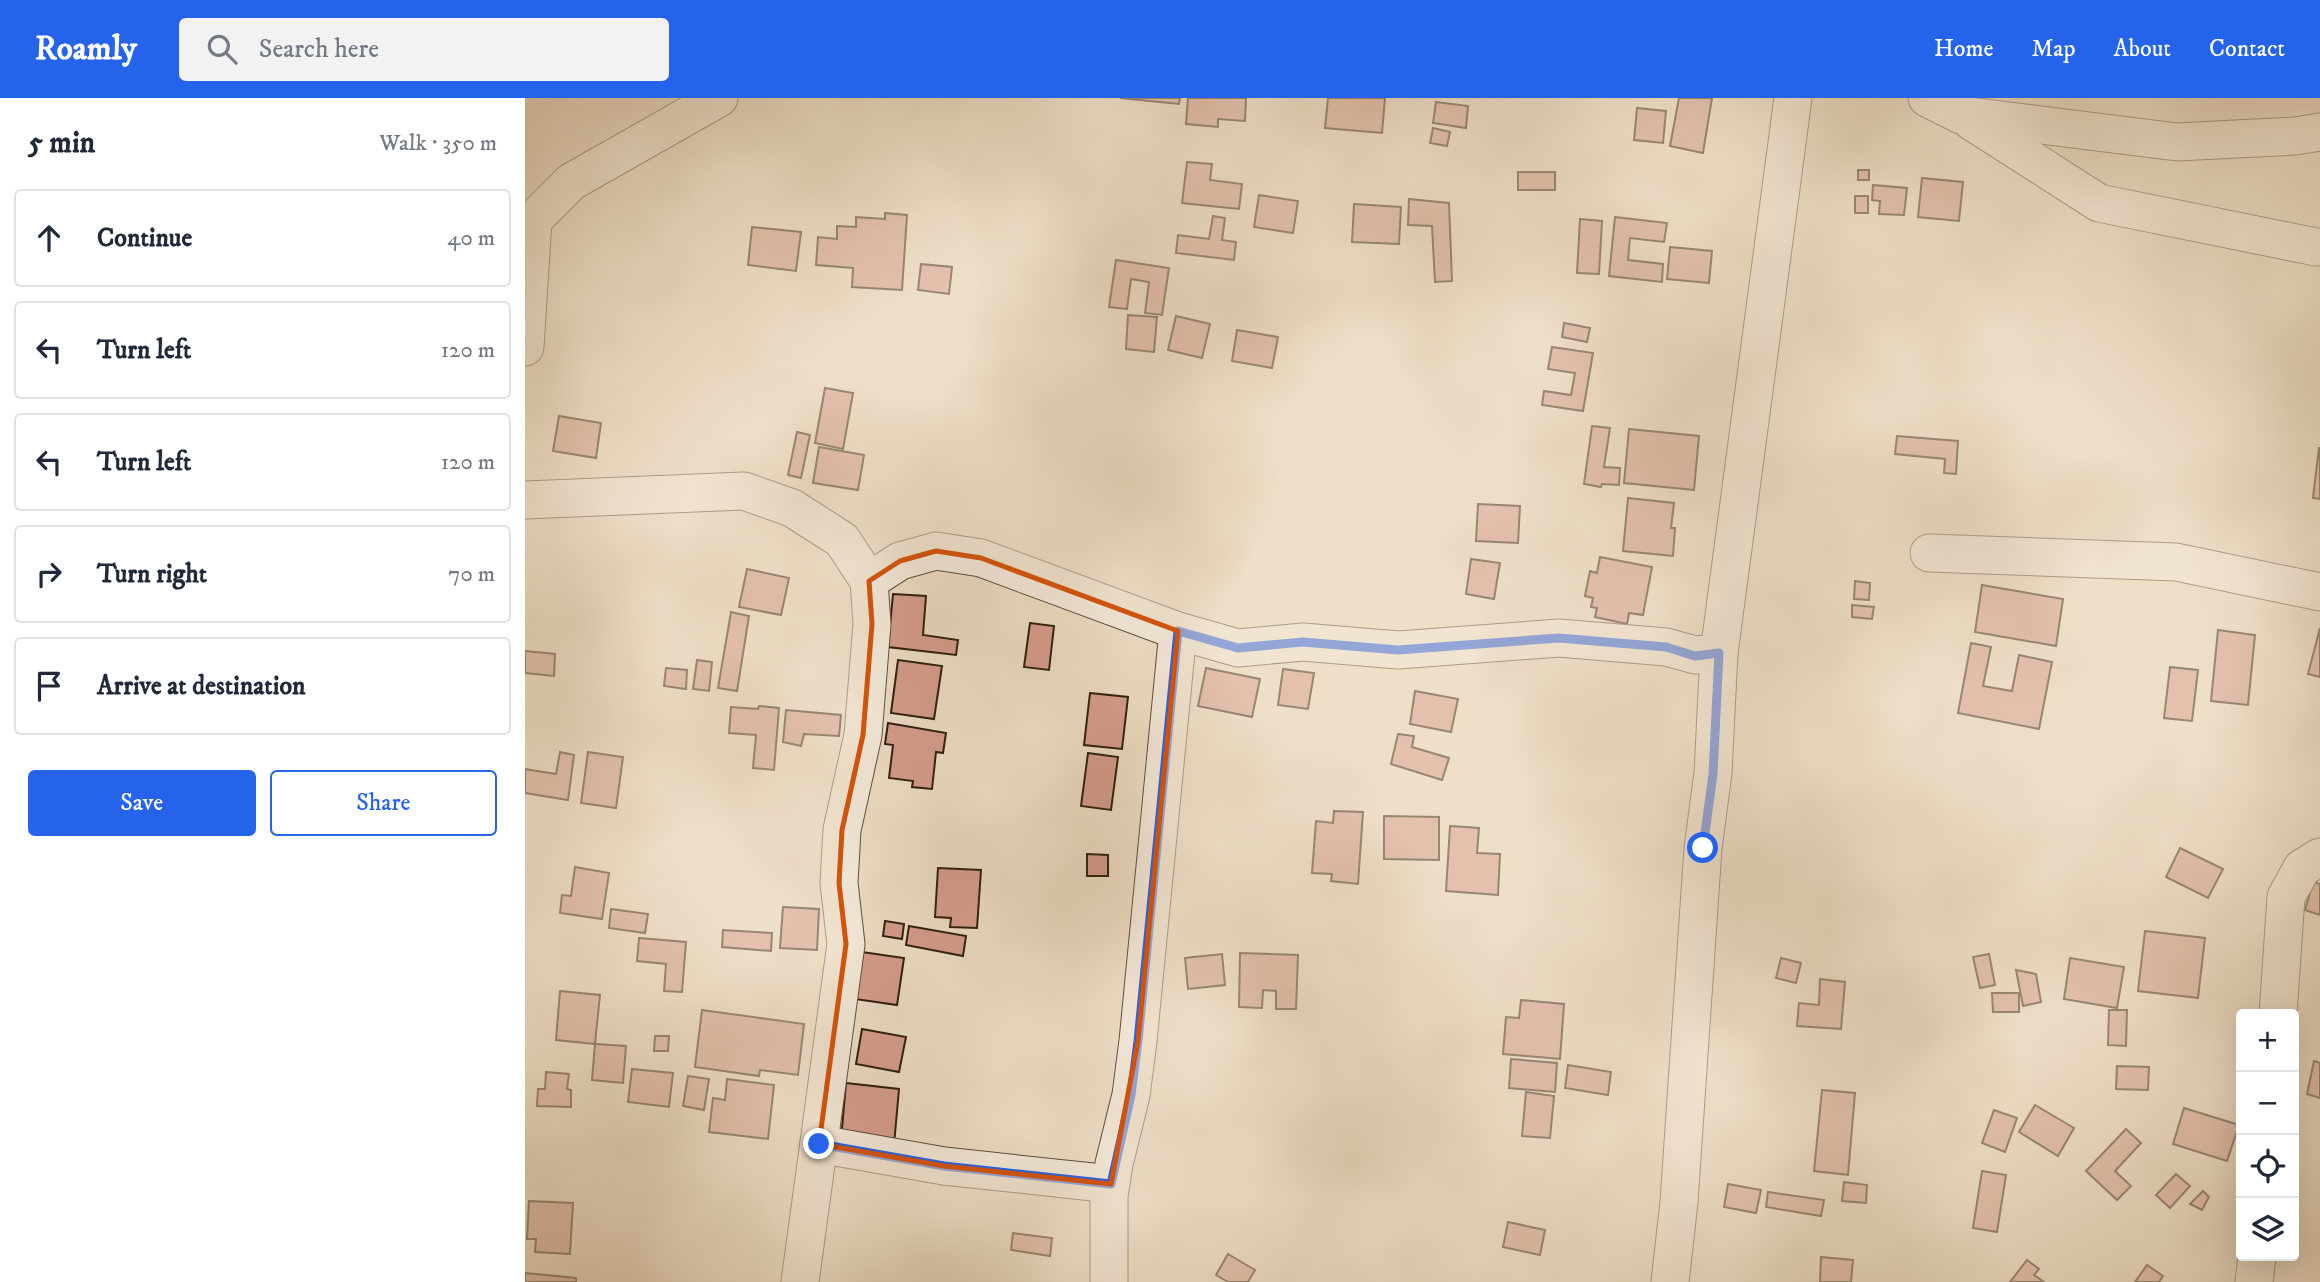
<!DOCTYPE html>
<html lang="en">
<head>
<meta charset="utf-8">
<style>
  :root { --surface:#fff; --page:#f2f2f3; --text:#1f2937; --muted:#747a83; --line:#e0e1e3; --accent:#2563eb }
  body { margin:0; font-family:"IM FELL DW Pica",serif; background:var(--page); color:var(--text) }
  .controls { position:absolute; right:21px; bottom:21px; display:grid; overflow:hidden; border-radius:7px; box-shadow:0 7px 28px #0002 }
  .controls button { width:63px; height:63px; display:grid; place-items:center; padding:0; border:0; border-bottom:2px solid var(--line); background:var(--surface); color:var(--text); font:35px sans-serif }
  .stop { position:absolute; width:21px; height:21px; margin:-16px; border:5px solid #2563eb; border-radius:50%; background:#fff }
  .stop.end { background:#2563eb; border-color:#fff; box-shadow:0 2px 7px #0008 }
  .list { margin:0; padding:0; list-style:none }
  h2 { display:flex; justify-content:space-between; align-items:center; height:91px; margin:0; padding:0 28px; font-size:30px }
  h2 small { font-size:23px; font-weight:400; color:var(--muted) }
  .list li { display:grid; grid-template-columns:46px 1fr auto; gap:21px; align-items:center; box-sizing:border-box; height:98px; margin:0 14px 14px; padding:0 14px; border:2px solid var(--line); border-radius:7px }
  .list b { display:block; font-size:26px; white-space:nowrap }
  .list em { font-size:23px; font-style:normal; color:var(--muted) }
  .actions { display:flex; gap:14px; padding:21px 28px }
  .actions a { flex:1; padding:16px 0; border:2px solid var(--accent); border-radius:7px; text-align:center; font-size:24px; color:var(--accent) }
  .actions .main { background:var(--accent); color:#fff }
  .icon { flex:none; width:38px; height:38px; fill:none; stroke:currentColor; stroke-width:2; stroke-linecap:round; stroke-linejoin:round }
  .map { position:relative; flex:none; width:1795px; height:1184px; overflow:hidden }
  header { display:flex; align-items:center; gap:42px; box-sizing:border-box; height:98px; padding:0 35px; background:var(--accent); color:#fff }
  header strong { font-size:33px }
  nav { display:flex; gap:38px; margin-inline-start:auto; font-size:24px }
  .search { width:490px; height:63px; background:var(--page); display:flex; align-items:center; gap:18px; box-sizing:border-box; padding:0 24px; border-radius:7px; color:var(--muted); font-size:26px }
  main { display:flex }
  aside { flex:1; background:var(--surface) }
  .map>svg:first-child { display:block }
  .building { fill:#d69d8e; stroke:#2d1f10; stroke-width:2 }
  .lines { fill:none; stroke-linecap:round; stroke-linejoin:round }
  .minor-casing { stroke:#5d4f3e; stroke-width:39 }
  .minor { stroke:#f4eadb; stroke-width:37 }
  .route { stroke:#2563eb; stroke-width:9 }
  .marked { fill:none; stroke:#d5530c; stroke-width:5; stroke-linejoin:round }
</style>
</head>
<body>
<header>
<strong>Roamly</strong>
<div class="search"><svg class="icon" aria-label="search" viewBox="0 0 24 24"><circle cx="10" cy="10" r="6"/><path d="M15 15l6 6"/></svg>Search here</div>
<nav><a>Home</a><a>Map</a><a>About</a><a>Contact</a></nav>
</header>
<main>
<aside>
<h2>5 min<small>Walk · 350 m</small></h2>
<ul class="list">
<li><svg class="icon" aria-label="ahead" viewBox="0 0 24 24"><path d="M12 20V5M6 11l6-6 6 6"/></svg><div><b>Continue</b></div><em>40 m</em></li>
<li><svg class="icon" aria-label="left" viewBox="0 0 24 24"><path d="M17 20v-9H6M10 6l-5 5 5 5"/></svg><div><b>Turn left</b></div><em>120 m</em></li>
<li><svg class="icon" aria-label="left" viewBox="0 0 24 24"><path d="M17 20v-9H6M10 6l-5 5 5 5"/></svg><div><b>Turn left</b></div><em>120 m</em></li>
<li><svg class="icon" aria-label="right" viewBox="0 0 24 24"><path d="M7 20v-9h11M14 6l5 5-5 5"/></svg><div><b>Turn right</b></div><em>70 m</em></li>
<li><svg class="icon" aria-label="arrive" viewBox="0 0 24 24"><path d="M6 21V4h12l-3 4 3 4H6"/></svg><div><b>Arrive at destination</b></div></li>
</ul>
<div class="actions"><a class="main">Save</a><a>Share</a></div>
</aside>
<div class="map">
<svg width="1795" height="1184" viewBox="0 0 1795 1184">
  <rect width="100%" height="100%" fill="#eedfc7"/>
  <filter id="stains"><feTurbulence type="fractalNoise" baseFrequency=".00286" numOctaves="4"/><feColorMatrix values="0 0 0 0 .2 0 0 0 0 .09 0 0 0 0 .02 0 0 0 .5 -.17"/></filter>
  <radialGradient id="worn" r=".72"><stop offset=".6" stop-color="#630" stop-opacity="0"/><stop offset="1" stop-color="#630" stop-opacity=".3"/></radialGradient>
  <g class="building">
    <polygon points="595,0 655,0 654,6"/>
    <polygon points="663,0 721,0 720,23 693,21 693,29 661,26"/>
    <polygon points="803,0 860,0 857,35 800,30"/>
    <polygon points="1154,0 1187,0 1178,55 1145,48"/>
    <polygon points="911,4 943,8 941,30 908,25"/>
    <polygon points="1112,10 1141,13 1138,45 1109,42"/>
    <polygon points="908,30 925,34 922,48 905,45"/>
    <polygon points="662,64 687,66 685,82 717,86 714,111 657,105"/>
    <rect x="1333" y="72" width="11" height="10"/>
    <rect x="993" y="74" width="37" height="18"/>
    <polygon points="1397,80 1438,84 1434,123 1393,119"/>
    <polygon points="1348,87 1382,90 1379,117 1354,116 1355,103 1347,102"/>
    <polygon points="734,97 773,103 768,135 729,129"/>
    <rect x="1330" y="98" width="13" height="17"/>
    <polygon points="884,101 924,105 927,183 910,184 907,128 883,127"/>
    <polygon points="829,106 876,109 874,146 827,144"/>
    <polygon points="360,115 382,117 377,192 327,189 328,170 291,167 293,139 312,141 312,128 331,129 331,119 360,121"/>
    <polygon points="688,118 700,120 697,142 711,144 709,162 651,155 653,137 684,141"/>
    <polygon points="1090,119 1142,125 1139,144 1105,140 1103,162 1138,166 1137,184 1084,178"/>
    <polygon points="1055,121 1077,123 1074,176 1052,175"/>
    <polygon points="227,129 276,134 271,173 223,167"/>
    <polygon points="1145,149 1187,153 1184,185 1142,181"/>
    <polygon points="591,162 644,170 637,217 620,215 624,184 606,181 602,211 584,209"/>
    <polygon points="396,166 427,169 424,196 393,192"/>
    <polygon points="603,217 632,219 629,254 601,251"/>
    <polygon points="651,218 685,226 677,260 643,252"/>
    <polygon points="1039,225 1065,230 1062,244 1037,239"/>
    <polygon points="712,232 753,239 747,270 707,263"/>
    <polygon points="1027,249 1068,255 1058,313 1017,307 1019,293 1046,297 1050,275 1023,271"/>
    <polygon points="300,290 328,295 318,351 290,345"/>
    <polygon points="34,318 76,325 71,360 28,353"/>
    <polygon points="1067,328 1085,330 1079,369 1095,370 1094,387 1077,386 1076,389 1059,386"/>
    <polygon points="1104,331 1174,338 1169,392 1099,385"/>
    <polygon points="272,334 285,337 276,380 263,377"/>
    <polygon points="1372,338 1433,343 1431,376 1419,375 1420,361 1370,356"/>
    <polygon points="294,349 339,357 333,392 288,385"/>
    <polygon points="1794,350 1795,350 1795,401 1788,400"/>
    <polygon points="1103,400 1149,405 1146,430 1150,430 1148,458 1098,453"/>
    <polygon points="953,406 995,408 993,445 951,443"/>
    <polygon points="1075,459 1127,469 1118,517 1104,515 1102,526 1070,519 1072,510 1066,509 1068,500 1060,498 1065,473 1072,475"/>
    <polygon points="946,461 975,465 969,501 941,496"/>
    <polygon points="222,471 264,480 256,517 214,509"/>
    <polygon points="1330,483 1345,485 1344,502 1329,501"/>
    <polygon points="1457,487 1538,501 1531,548 1450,534"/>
    <polygon points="368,496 401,498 398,537 433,542 431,557 363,549"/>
    <polygon points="1327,507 1349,509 1347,521 1327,519"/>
    <polygon points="206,514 224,518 212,593 193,590"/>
    <polygon points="505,525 529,528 524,572 499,569"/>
    <polygon points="1795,530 1795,579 1783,576"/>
    <polygon points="1693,532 1730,537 1723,607 1686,603"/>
    <polygon points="1446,545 1466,549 1458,588 1487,593 1494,557 1527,564 1514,631 1433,615"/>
    <polygon points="0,553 30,556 29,578 0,575"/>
    <polygon points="172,562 187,564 184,593 168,591"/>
    <polygon points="373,562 417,568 409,621 366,615"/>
    <polygon points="1645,569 1673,572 1667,623 1639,620"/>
    <polygon points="141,570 162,572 161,591 139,588"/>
    <polygon points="681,570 735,581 727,619 673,608"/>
    <polygon points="758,571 789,575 783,611 753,607"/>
    <polygon points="890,593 933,601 926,634 885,626"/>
    <polygon points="565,595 603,599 597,651 559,647"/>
    <polygon points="234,608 254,610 249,672 228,670 231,637 204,635 206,609 233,611"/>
    <polygon points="261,612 316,617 314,638 279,636 276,648 258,644"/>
    <polygon points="363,625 421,635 418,655 411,654 407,691 387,689 388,683 364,680 368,647 360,646"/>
    <polygon points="873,636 889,638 887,649 924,660 917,682 866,666"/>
    <polygon points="35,654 49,657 43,702 0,695 0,671 31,676"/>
    <polygon points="63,654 98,659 91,710 56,705"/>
    <polygon points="563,655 593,659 586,712 556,708"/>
    <polygon points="809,713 838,714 833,786 806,783 807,776 787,775 791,723 808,725"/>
    <polygon points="859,718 914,719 914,762 859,761"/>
    <polygon points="925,728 954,730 952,755 975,756 973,797 921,793"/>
    <polygon points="1655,750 1698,771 1683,800 1641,779"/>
    <polygon points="562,756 583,757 583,778 562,778"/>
    <polygon points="50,769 84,775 77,821 35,815 37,797 46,798"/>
    <polygon points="413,770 456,772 452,830 425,829 426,820 410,819"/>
    <polygon points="1788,784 1795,786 1795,817 1780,812"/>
    <polygon points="258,809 294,811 292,852 255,850"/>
    <polygon points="86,811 123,816 120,835 84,830"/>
    <polygon points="360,823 379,826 377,841 358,838"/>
    <polygon points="384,828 441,838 438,858 381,847"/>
    <polygon points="198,832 247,835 246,853 197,849"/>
    <polygon points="1620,833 1680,840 1673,900 1613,893"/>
    <polygon points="114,840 161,844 157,894 139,893 141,866 112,863"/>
    <polygon points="337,854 379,860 372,907 330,901"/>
    <polygon points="715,855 773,857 771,911 751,911 751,893 738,892 737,910 714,909"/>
    <polygon points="697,856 700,887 663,891 660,860"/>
    <polygon points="1464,856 1470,887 1455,890 1448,859"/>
    <polygon points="1256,860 1276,865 1271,885 1251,880"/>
    <polygon points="1545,860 1599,869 1592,910 1539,901"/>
    <polygon points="1491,872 1511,876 1516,904 1498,908"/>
    <polygon points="1295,881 1320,884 1316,931 1272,928 1274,905 1294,907"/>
    <polygon points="35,893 75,897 70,946 31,942"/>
    <polygon points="1467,895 1494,895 1494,914 1468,914"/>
    <polygon points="996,902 1039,906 1035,961 978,956 981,919 994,920"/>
    <polygon points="177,912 279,926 273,977 235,972 234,978 170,969"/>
    <polygon points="1584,912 1602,912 1601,948 1583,947"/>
    <polygon points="337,931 381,939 374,974 331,966"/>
    <polygon points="130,938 144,938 143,953 129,953"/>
    <polygon points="70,946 101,948 98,985 67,982"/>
    <polygon points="986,961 1032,965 1030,994 984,990"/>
    <polygon points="1789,963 1795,965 1795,1000 1782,996"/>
    <polygon points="1043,967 1086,974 1083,997 1040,990"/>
    <polygon points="1592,968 1624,969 1623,992 1591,991"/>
    <polygon points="107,971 148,975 144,1009 103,1004"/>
    <polygon points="21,974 44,976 42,991 46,992 46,1009 12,1008 13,991 20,991"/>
    <polygon points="163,978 184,981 179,1012 158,1008"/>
    <polygon points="202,981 249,987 243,1041 184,1034 188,1000 200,1002"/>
    <polygon points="321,985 374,991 369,1047 316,1042"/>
    <polygon points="1297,992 1330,995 1323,1077 1289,1073"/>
    <polygon points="1001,994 1029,998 1025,1040 997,1038"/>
    <polygon points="1510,1007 1549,1030 1533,1058 1494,1034"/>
    <polygon points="1659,1010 1714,1027 1702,1063 1648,1046"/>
    <polygon points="1469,1012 1492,1020 1480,1054 1457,1045"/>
    <polygon points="1601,1031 1616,1045 1590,1073 1606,1088 1592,1102 1561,1073"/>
    <polygon points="1457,1073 1481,1077 1472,1134 1448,1130"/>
    <polygon points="1651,1076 1665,1088 1645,1110 1631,1097"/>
    <polygon points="1319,1084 1342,1087 1341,1105 1317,1103"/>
    <polygon points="1203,1086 1236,1092 1231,1115 1199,1109"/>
    <polygon points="1678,1093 1684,1099 1677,1112 1665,1106"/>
    <polygon points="1243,1094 1299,1102 1296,1118 1241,1109"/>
    <polygon points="4,1103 48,1105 45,1156 10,1154 11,1141 2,1141"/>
    <polygon points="983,1124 1020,1132 1015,1157 978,1149"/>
    <polygon points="488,1135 527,1140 525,1158 486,1152"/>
    <polygon points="703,1156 730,1172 723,1184 703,1184 691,1177"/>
    <polygon points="1296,1159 1328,1162 1326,1184 1295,1184"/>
    <polygon points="1502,1162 1514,1171 1509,1177 1519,1184 1485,1184"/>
    <polygon points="1622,1167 1638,1178 1634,1184 1610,1184"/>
    <polygon points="0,1175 51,1180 51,1184 0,1184"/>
  </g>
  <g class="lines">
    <g class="minor-casing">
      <g id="minor">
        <polyline points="1402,0 1436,17 1652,44 1770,38 1795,34"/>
        <polyline points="1446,23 1574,105 1791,149"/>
        <polyline points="0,249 8,122 46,84 194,0"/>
        <polyline points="0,402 219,393 267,410 317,442 344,483 347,526 338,637 317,732 314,785 321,846 275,1184"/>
        <polyline points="1404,455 1651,464 1795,494"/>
        <polyline points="344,483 375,463 411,453 456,460 653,533 713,550 778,544 873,552 1034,540 1141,549 1170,557 1194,555"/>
        <polyline points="1753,916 1761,799 1777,770 1795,759"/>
        <polyline points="294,1046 419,1068 586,1086"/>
        <polyline points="584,1184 584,1098 589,1066 606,997 613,943 653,533"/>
        <polyline points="1145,1184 1154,1104 1178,750 1188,675 1194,555 1268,0"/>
        <polyline points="1729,1184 1732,1158"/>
      </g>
    </g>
    <use href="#minor" class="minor"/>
  </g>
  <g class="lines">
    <polyline class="route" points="294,1046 419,1068 586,1086 606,997 613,943 653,533 713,550 778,544 873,552 1034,540 1141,549 1170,558 1194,555 1188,676 1178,750"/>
  </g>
  <path d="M0 0H1795V1184H0ZM 411,453 L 456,460 L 653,533 L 613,943 L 586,1086 L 419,1068 L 294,1046 L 321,846 L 314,785 L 317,732 L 338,637 L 347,526 L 344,483 L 375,463 Z" fill="#eedfc7" fill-opacity=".55" fill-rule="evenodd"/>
  <path class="marked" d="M 411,453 L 456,460 L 653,533 L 613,943 L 586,1086 L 419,1068 L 294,1046 L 321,846 L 314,785 L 317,732 L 338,637 L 347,526 L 344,483 L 375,463 Z"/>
  <rect width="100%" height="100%" filter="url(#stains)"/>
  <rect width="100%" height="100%" fill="url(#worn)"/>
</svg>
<div class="controls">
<button>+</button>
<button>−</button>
<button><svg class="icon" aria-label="locate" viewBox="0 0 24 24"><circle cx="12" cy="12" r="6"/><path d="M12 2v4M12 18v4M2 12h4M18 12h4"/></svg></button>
<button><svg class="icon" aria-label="layers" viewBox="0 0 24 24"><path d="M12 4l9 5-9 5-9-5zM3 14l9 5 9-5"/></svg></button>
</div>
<div class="stop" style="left:1178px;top:750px"></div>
<div class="stop end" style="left:294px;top:1046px"></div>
</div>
</main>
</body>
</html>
